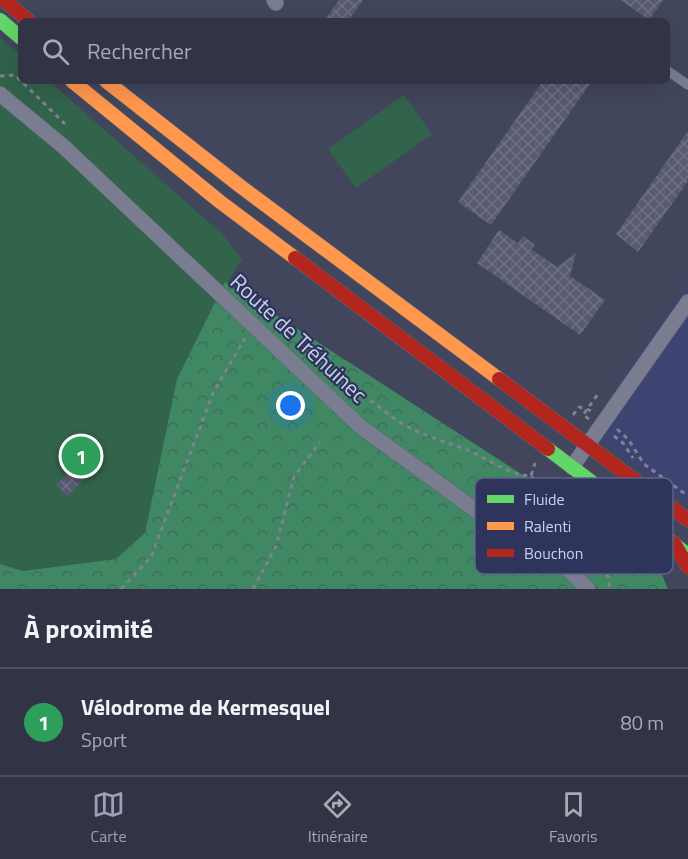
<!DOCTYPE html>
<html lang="fr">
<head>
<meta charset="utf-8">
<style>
  :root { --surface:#323445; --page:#3d3f50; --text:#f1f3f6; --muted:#a8aab3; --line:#4d4f5e; --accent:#9ca0b8 }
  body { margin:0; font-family:"Titillium Web",sans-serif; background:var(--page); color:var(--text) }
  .you { position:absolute; left:291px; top:406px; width:21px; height:21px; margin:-15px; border:4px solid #fff; border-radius:50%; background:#1a73e8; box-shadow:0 0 0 9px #1a73e833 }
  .badge { display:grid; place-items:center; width:39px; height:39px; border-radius:50%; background:var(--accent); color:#fff; font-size:20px; font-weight:700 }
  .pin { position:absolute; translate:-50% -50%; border:3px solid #fff; box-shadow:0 2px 6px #0006 }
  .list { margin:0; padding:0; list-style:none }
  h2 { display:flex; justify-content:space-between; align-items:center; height:78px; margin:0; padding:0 24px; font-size:26px }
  h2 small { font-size:20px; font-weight:400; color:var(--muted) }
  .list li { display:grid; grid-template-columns:39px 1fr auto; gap:18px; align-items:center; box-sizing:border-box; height:108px; padding:0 24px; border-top:2px solid var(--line) }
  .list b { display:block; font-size:22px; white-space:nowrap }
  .list p { margin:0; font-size:20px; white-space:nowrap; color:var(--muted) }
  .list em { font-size:20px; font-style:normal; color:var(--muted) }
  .icon { flex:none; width:33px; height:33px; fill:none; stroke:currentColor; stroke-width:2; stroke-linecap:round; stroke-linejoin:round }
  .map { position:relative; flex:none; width:688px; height:589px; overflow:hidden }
  .search { position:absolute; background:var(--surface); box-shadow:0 6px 24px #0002; left:18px; right:18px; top:18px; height:66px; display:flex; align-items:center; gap:15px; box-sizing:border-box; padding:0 21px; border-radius:9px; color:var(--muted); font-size:22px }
  .sheet { height:186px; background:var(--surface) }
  nav { display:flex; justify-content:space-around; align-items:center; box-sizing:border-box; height:84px; border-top:2px solid var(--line); background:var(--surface); font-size:16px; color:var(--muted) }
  nav a { display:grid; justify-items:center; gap:3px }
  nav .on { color:var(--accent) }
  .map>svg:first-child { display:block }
  .built { fill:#3e4471 }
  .grass { fill:#32634b }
  .forest { fill:url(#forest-crowns) }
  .building { fill:url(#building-cross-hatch) }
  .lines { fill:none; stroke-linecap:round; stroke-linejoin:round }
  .lane-casing { stroke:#616478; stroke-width:10 }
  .street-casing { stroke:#616478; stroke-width:16 }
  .fast-casing { stroke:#616478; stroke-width:15 }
  .slow-casing { stroke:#616478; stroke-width:15 }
  .jam-casing { stroke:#616478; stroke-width:15 }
  .path { stroke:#7f8291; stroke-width:3; stroke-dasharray:4.5 4.5; stroke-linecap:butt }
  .lane { stroke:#7a7d8f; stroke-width:9 }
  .street { stroke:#7a7d8f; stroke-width:15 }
  .fast { stroke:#63d668; stroke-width:14 }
  .slow { stroke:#ff974d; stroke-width:14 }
  .jam { stroke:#b3261e; stroke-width:14 }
  .labels { text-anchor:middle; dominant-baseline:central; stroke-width:4.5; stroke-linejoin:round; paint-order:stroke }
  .street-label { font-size:22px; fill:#ccd1ea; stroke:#2e345c }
  .key { fill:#2e345c; stroke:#5d6387; stroke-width:1.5 }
  .key-label { font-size:16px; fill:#ccd1ea }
</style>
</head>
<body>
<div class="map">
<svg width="688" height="589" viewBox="0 0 688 589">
  <defs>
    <pattern id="forest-crowns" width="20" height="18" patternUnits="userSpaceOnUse" patternTransform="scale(1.5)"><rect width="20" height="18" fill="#3f8863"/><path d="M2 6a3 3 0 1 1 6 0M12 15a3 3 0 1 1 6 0" fill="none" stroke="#3e6e59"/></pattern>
    <pattern id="building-cross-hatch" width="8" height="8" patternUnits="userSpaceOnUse" patternTransform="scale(1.5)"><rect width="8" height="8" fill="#575a71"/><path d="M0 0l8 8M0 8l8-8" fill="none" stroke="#6e7185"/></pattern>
  </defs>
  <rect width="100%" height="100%" fill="#42465c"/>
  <polygon class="built" points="688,283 688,504 587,431"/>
  <g class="grass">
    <polygon points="0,38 21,56 21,81 49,81 221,233 242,259 210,312 177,379 146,533 116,559 23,571 0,564"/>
    <polygon points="404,95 432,134 356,188 328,149"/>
  </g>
  <polygon class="forest" points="225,282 566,503 660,570 668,589 0,589 0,564 23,571 116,559 145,533 177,379"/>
  <g class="building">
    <polygon points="339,0 363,0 348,21 324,21"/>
    <polygon points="621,0 663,0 649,20"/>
    <polygon points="543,81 592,81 491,225 458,202"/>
    <polygon points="688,131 688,181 638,252 616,234"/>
    <polygon points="499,230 518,243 523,236 535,245 531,249 557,267 576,253 570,276 605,300 580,335 477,263"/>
    <polygon points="89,453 99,464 67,496 56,485"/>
  </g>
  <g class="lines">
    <g class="lane-casing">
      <polyline id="lane" points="668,71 688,85"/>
    </g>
    <g class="street-casing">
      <g id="street">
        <polyline points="274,0 276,3"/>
        <polyline points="0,94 64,147 361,427 492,522 571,572 588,589"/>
        <polyline points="572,467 688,302"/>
      </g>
    </g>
    <g class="fast-casing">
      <g id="fast">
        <polyline points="0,20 21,38"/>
        <polyline points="548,449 683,551"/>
      </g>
    </g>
    <g class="slow-casing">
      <g id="slow">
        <polyline points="72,81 219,201 295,258"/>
        <polyline points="106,81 240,186 499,379"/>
      </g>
    </g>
    <g class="jam-casing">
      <g id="jam">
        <polyline points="4,0 29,21"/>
        <polyline points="295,258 548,449"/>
        <polyline points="499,379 688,520"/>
        <polyline points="674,543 688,567"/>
      </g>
    </g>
    <g class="path">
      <polyline points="0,76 15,75 65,124"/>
      <path d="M 346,389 C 369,394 381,411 401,423 C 423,436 447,442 470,451 C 490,460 509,475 531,476 L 535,463"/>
      <polyline points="573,415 579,407 592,411"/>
      <polyline points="589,419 583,415 598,394"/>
      <polyline points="617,429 628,439 644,464 688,496"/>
      <polyline points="614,436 623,443 633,458"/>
      <polyline points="531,476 550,496 569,532 595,553 610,581 608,589"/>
      <polyline points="121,589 151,557 213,393 245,338"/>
      <polyline points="253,589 276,546 294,477 320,442"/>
    </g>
    <use href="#lane" class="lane"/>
    <use href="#street" class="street"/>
    <use href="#fast" class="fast"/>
    <use href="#slow" class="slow"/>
    <use href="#jam" class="jam"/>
  </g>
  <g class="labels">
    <g class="street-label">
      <text transform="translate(299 338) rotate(43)">Route de Tréhuinec</text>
    </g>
  </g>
  <rect x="475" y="478" width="198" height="96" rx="9" class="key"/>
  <rect x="487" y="495" width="27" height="8" fill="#63d668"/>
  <rect x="487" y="522" width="27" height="8" fill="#ff974d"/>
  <rect x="487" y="549" width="27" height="8" fill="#b3261e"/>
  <g class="key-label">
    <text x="524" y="505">Fluide</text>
    <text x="524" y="532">Ralenti</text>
    <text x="524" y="559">Bouchon</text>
  </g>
</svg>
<div class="you"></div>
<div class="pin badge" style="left:81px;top:456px;background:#2e9e5b">1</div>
<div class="search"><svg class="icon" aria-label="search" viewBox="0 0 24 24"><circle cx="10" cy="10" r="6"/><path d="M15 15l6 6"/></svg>Rechercher</div>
</div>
<section class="sheet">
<h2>À proximité<small></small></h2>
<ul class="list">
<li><span class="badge" style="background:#2e9e5b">1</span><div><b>Vélodrome de Kermesquel</b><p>Sport</p></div><em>80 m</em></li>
</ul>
</section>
<nav>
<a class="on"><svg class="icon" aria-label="map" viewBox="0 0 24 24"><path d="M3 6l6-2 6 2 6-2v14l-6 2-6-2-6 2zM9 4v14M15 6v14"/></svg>Carte</a>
<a><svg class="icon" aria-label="directions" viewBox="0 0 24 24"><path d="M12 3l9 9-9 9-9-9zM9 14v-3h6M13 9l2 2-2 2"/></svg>Itinéraire</a>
<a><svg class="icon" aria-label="saved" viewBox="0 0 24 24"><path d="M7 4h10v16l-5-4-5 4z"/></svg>Favoris</a>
</nav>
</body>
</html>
